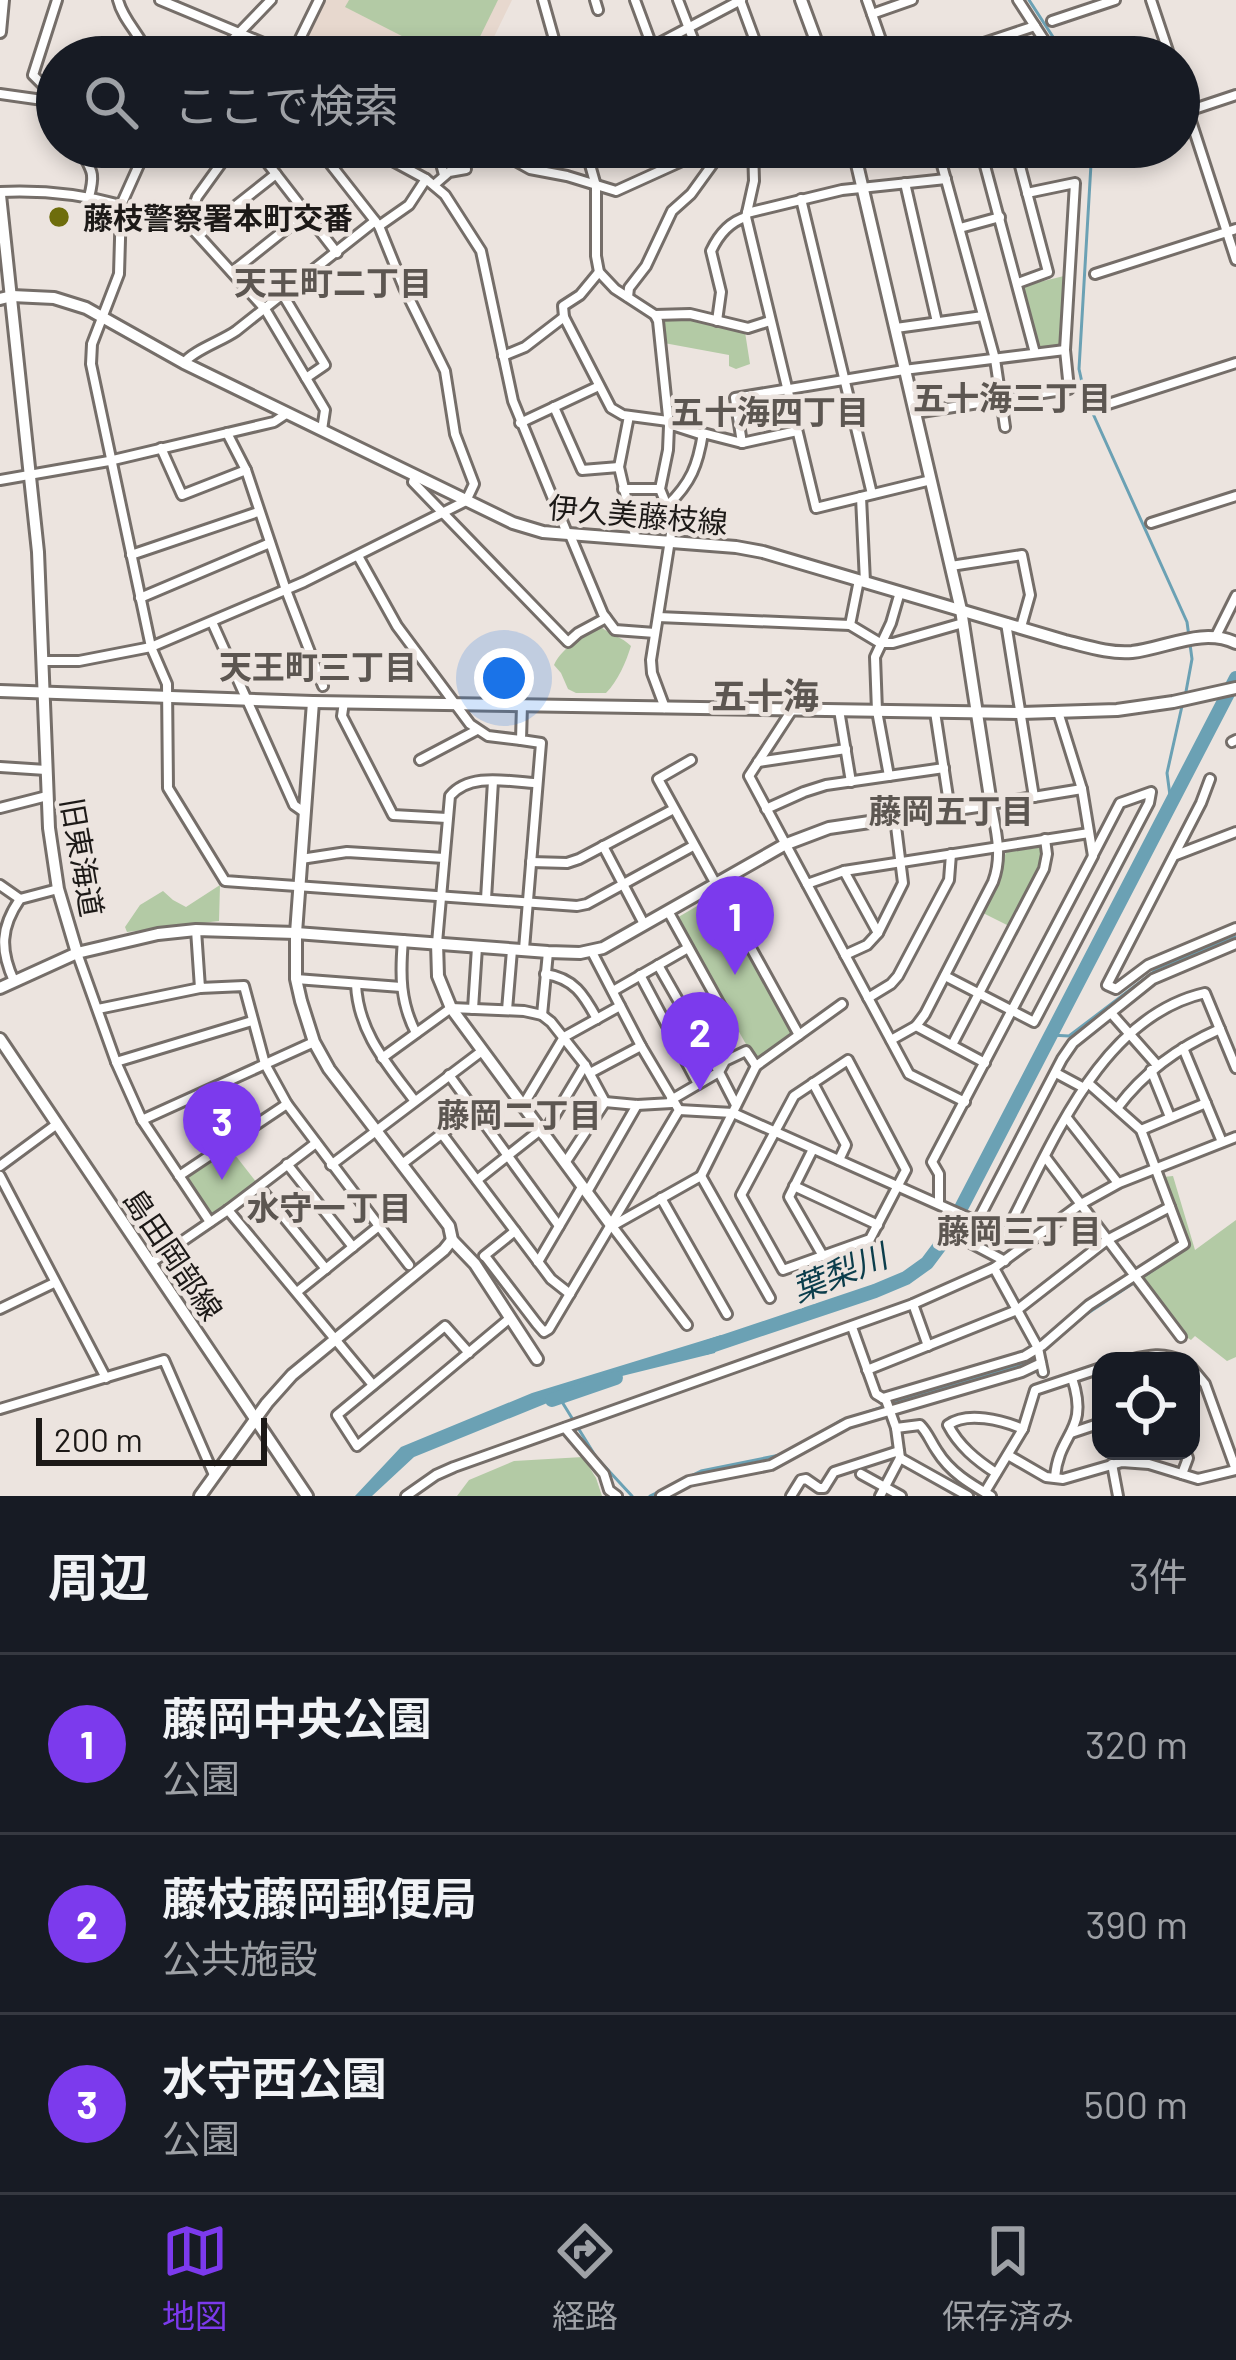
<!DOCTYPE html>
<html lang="ja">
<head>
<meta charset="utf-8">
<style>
  :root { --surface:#171b24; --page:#242831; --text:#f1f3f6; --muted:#9ea1a6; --line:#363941; --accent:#7c3aed }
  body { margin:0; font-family:Barlow,"Noto Sans JP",sans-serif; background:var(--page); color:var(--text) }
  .controls { position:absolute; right:36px; bottom:36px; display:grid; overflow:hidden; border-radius:24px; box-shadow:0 6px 18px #0003 }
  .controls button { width:108px; height:108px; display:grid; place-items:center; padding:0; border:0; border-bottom:3px solid var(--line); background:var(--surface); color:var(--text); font:60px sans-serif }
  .scale { position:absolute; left:36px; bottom:30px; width:231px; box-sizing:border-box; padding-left:12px; border:6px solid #1c1917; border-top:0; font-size:33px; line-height:42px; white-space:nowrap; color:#1c1917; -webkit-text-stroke:9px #ece4df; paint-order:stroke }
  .you { position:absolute; left:504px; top:678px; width:42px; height:42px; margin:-30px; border:9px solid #fff; border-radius:50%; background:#1a73e8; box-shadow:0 0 0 18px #1a73e833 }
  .badge { display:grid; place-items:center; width:78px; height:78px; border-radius:50%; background:var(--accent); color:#fff; font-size:39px; font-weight:700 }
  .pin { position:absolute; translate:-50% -99px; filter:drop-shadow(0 3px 6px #0008) }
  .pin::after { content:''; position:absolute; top:63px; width:42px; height:36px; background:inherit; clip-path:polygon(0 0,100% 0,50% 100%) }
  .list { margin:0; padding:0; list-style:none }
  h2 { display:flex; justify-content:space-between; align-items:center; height:156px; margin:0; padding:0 48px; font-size:51px }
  h2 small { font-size:39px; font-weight:400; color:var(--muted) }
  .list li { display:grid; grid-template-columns:78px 1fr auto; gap:36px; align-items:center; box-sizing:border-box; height:180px; padding:0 48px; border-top:3px solid var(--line) }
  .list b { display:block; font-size:45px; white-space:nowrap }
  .list p { margin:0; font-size:39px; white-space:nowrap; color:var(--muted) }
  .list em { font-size:39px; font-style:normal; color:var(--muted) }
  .icon { flex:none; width:66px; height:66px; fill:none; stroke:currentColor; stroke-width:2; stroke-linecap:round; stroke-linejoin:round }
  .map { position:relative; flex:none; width:1236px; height:1496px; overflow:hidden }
  .search { position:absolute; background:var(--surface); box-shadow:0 6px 18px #0003; left:36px; right:36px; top:36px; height:132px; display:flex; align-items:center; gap:30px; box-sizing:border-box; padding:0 42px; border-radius:66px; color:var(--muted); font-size:45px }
  .sheet { height:696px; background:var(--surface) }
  nav { display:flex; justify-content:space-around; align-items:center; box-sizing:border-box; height:168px; border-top:3px solid var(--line); background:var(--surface); font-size:33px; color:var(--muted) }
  nav a { display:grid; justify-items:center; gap:6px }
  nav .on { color:var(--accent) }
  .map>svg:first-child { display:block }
  .built { fill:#e7d8ce }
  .green { fill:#b3caa5 }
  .water { fill:#6ba1b4 }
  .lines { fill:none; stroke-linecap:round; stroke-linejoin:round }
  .stream { stroke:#6ba1b4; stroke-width:3 }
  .river { stroke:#6ba1b4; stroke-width:14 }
  .street-casing { stroke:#756e69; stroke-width:14 }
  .secondary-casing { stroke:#756e69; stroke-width:16 }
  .street { stroke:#fff; stroke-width:8 }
  .secondary { stroke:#fff; stroke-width:10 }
  .poi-dot { fill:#6e6d0c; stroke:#ece4df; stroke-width:4.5 }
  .labels { text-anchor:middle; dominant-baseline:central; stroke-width:9; stroke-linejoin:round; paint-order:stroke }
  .poi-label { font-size:30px; font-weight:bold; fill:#1c1917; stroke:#ece4df; text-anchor:start }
  .street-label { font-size:30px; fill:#1c1917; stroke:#ece4df }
  .neighbourhood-label { font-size:33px; font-weight:bold; fill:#5c5651; stroke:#ece4df }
  .water-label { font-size:33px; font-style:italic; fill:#0b3d4b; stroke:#ece4df }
  .quarter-label { font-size:36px; font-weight:bold; fill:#5c5651; stroke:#ece4df }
</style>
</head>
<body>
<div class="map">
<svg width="1236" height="1496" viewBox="0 0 1236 1496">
  <rect width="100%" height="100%" fill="#ece4df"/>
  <polygon class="built" points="326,0 512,0 491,43 519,57 295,57"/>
  <g class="green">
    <polygon points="349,0 498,0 470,57 443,57 345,7"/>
    <polygon points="1064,276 1061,346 1037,348 1023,286"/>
    <polygon points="663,317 699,320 745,332 750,364 736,369 729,366 729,355 664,343"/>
    <path d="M 601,627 C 611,635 622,637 631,646 C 626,662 618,681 606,693 L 576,693 L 568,689 L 561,673 L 554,665 C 563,646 583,637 601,627 Z"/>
    <polygon points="1044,847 1040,868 1009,926 981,912 997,882 1006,852"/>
    <polygon points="220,885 219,921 127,932 125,927 140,905 163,891 173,900 186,907"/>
    <polygon points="716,895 793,1031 792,1037 760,1061 755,1060 675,919"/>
    <polygon points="228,1146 257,1183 213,1215 186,1177"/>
    <polygon points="1173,1176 1195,1250 1236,1220 1236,1357 1227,1361 1195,1336 1191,1340 1183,1335 1140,1275 1184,1244 1163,1177"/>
    <polygon points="583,1457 596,1478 602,1496 457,1496 469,1480 514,1461"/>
  </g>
  <polygon class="water" points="721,1335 715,1353 618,1377 567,1395 414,1457 372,1496 355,1496 401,1447 532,1393"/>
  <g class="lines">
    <g class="stream">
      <polyline points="1029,0 1066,57"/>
      <polyline points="1092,147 1079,369 1085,396 1187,622 1192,659 1185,697"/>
      <polyline points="1171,803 1167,773 1182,706"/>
      <polyline points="1050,1035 1069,1036 1160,967 1236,937"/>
      <polyline points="559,1397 596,1457 632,1496"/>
      <polyline points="892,1403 1030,1362 1085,1315 1188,1247"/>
      <polyline points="815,1437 840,1421 883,1407"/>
      <polyline points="650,1496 701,1471 780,1455"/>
    </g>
    <g class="river">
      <polyline points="705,1348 875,1291 906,1278 927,1263 945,1239 1236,678"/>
      <polyline points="552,1400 616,1378"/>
    </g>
    <g class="street-casing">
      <g id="street">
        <path d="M 118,0 C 123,21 142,36 149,57"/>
        <polyline points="160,0 292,55"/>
        <polyline points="543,0 559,57"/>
        <polyline points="595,0 598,10"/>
        <polyline points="635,0 652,46"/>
        <polyline points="678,0 700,57"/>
        <polyline points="740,0 761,57"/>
        <polyline points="867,0 887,57"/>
        <polyline points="1018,0 1055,57"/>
        <polyline points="1151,0 1170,57"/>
        <polyline points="872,14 912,0"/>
        <polyline points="1052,21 1115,0"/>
        <polyline points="226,47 234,57"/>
        <polyline points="216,57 271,0"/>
        <polyline points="291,57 319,0"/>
        <polyline points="633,57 741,0"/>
        <polyline points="715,57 736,54 757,46"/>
        <polyline points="942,57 1035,26"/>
        <polyline points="1179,84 1236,260"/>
        <polyline points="0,94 57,102"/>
        <polyline points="49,101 51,93 33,75 57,0"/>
        <polyline points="1179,114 1236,95"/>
        <path d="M 79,147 C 91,171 96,170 89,197"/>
        <polyline points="147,147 121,205 119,274 92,344 91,364 151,647 167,684 168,788 225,881 577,906 587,904 693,846"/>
        <polyline points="233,147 197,197 188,224 265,309 325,410 322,430"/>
        <polyline points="255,147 337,253"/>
        <polyline points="367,147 426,179 445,195 481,251 513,401 567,533"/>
        <polyline points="585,147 596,186 596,256 599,272 615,289 655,315 658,321 669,426 668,450 660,489 673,521 651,660 652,673 665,708"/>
        <polyline points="753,147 754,181 746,217 816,508 931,480"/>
        <polyline points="937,147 995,359 1005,427"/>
        <polyline points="980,147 1035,353"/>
        <polyline points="1015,147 1048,272 1018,283"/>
        <polyline points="444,175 441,164 450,155 488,151 505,155 530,169 567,176 616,191 713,147"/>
        <polyline points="905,183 937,322"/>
        <polyline points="434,185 449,172 466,169"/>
        <path d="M 0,192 C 42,190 81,194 121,205"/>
        <polyline points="801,199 872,494"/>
        <polyline points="747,213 842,190 946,179"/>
        <polyline points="379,226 409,205 426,179"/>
        <polyline points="960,228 1000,217"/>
        <polyline points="199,235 276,174"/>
        <polyline points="232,272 306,213"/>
        <polyline points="599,272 580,295 563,306 564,317 611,408 623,415 668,421"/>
        <polyline points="1095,274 1236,229"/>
        <polyline points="283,295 325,365 306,378"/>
        <polyline points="628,297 629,288 646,266 672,211 691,194 725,147"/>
        <polyline points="655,315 690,314 748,328 770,321"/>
        <path d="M 717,321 L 721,292 L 711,251 C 718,236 729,222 746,217"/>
        <polyline points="896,328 983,316"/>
        <polyline points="503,356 525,347 564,317"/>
        <path d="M 184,363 C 192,351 222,341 236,331 L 375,221"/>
        <polyline points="1102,406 1236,363"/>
        <polyline points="554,407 582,470 619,467"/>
        <polyline points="915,413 1069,389 1065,350 1075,183 1027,193"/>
        <polyline points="629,416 619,467 636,540"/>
        <polyline points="520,423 599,386"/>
        <polyline points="669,424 703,435"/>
        <polyline points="227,433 246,470 286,590 323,686"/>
        <polyline points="742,443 735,398 904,370 1065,350"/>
        <polyline points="161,448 182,495 246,470"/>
        <polyline points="415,476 413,482 568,642 578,633 606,618"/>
        <polyline points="0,480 109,461 274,422 286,414"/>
        <polyline points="623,489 660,489"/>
        <polyline points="861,497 865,582"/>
        <path d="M 667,506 C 691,483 698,465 703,433 L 742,443 L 797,431"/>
        <polyline points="1151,523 1236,496"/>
        <polyline points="570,535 603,614 615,630 655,633"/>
        <polyline points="131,555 258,512"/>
        <polyline points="358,556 397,626 470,724 488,736 521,740"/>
        <polyline points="951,566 1022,555 1030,595 1021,627"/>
        <polyline points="859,580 850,625 880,643 893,643 963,623"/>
        <polyline points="140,598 270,543"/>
        <polyline points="658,617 850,625"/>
        <polyline points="212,622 294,805 304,812"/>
        <polyline points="1006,623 1034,797"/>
        <polyline points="1216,636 1236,596"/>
        <polyline points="42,661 79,661 151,647 304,582 466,501 474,484 455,434 445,371 404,288 379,226 317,147"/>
        <polyline points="344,702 342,716 393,815 447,818"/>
        <polyline points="522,705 521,740 541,743 524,949"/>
        <polyline points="792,710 749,776 909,1074 965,1102"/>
        <polyline points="839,710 851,782"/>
        <polyline points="935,712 950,810"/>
        <polyline points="1232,742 1236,740"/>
        <polyline points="420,760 477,730"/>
        <polyline points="691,760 658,779 799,1035"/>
        <polyline points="758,762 846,749"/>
        <polyline points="0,767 46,770"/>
        <polyline points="889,776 877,711 875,657 891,623 900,592"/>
        <polyline points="1210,779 1201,803 1107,985 1116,989 1148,965 1236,928"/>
        <polyline points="0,808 47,796"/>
        <polyline points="766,809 804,792 826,785 944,768"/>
        <polyline points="603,846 644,924"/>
        <polyline points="1176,855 1236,832"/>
        <polyline points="301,859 347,852 444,858"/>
        <polyline points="531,862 567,863 579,859 672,810"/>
        <polyline points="844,871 878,933"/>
        <polyline points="807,884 844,871 1089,833"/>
        <polyline points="0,885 20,899"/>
        <polyline points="486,899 493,781"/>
        <polyline points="668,911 724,1012 675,1040"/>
        <polyline points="196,930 200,988 244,986 265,1064 287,1104 379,1226 297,1292"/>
        <path d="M 403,940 C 400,975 400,1002 416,1033"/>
        <path d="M 437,943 L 450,796 C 470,772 509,782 537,783"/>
        <polyline points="77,953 116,1062 142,1120 210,1222"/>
        <polyline points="845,955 867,945 878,933 903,883 895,818"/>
        <polyline points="658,965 719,1072 671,1100"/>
        <path d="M 545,974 C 574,978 584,995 597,1019"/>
        <polyline points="640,975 698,1084"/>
        <polyline points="945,976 1034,1022 1149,803 1151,792 1120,803 1093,855"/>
        <polyline points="296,979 401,987"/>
        <path d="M 14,981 C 0,950 0,928 20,899 L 58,889"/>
        <path d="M 356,984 C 358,1032 387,1064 414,1100"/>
        <polyline points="613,991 688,948"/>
        <polyline points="868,998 891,984 898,976 949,880 951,854"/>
        <polyline points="98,1009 200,988"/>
        <polyline points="473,1009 477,947"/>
        <polyline points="507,1010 512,950"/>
        <polyline points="1111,1013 1157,1065"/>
        <polyline points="542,1015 548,952"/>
        <polyline points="916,1026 985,1063"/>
        <path d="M 891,1040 L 916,1026 L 925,1014 L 993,882 C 1003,856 996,831 991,804 L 1082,789"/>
        <polyline points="952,1045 1044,869 1047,854 1045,839"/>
        <polyline points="1183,1048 1222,1142"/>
        <polyline points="382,1058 451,1008 524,1011 542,1015 551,1022 585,1065 605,1102 565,1163"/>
        <polygon points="848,1060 906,1170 870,1239 783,1270 741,1195 794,1096"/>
        <polyline points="116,1062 252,1021"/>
        <polyline points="1151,1070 1170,1117"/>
        <polyline points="590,1073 641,1046"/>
        <polyline points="1056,1073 1084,1088"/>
        <polyline points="449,1075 559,1226"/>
        <polyline points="813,1083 846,1145 839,1160"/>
        <polyline points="605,1102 637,1105 672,1103"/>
        <polyline points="736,1105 719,1072 725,1061 746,1051 756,1066"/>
        <polyline points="522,1107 564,1037 620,1006"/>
        <path d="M 1118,1107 C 1145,1071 1179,1047 1220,1029"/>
        <polyline points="679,1110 733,1113 1027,1244"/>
        <polyline points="1067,1118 1118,1183"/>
        <polyline points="142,1120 314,1042"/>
        <polyline points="1141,1130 1206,1103"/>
        <polyline points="442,1134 515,1231"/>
        <polyline points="543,1135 585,1065"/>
        <polyline points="813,1149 789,1197 823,1256"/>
        <polyline points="1046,1158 1181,1337"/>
        <polyline points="287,1164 353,1247"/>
        <polyline points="402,1164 473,1110"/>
        <polyline points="331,1165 482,1051"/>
        <polyline points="0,1166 57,1124"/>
        <polyline points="0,1176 106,1378"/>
        <polyline points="179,1176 287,1104"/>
        <polyline points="701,1176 770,1298"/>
        <polyline points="477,1180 539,1131"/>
        <polyline points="794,1186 878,1225"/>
        <polyline points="259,1187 326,1269"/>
        <polyline points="587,1192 637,1105"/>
        <polyline points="661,1198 727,1314"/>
        <polyline points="939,1204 939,1174 932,1162 1093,856 1082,789 1058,712"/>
        <polyline points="228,1210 373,1385"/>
        <polyline points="614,1225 701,1176 756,1066 842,1004"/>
        <polyline points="379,1226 409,1265"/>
        <polyline points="612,1226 687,1325"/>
        <path d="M 1005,1234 C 1051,1148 1099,1017 1205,993 L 1236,1068"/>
        <polyline points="484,1256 515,1231 551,1279 570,1294"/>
        <polyline points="485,1256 537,1324 544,1332 549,1329 679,1110 641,1046 592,952"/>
        <polyline points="1005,1261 967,1241 1062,1059 1073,1043 1153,979 1236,944"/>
        <polyline points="152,1262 228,1210 316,1143"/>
        <polyline points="538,1262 582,1187"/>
        <polyline points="994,1268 1038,1348 1043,1372"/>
        <polyline points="913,1304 928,1346"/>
        <polyline points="0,1309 54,1283"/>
        <polyline points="852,1327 876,1394 886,1400 896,1428 900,1458 880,1496"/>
        <polyline points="469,1353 445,1326 337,1415 357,1446 510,1318"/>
        <path d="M 1125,1361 C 1146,1356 1162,1351 1182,1361"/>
        <polyline points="1191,1367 1205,1384 1236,1470"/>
        <polyline points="867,1370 1017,1310 1107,1240 1170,1207"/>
        <polyline points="883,1398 1025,1356 1043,1345 1089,1305 1184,1244 1141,1130 1088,1083"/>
        <polyline points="0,1409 164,1360 214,1475"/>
        <polyline points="565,1428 604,1474 609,1490 617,1496"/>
        <path d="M 896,1428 L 920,1425 C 928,1433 930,1441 937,1451 C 950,1472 970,1484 991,1496"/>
        <polyline points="1071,1433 1101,1423"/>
        <polyline points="1008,1455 1046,1477 1063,1479 1122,1462 1149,1464 1198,1479 1236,1470"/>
        <polyline points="900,1458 968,1496"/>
        <polyline points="1140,1463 1141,1451"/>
        <polyline points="1112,1464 1118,1496"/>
        <path d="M 996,1473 C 976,1460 959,1446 948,1425 C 967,1411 1002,1420 1023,1429"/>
        <polyline points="861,1474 901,1496"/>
        <polyline points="1182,1474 1188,1458 1185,1451"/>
        <path d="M 1055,1477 C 1059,1431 1090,1432 1072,1378"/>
        <polyline points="985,1492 1023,1429 1035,1390 1101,1368"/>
        <polyline points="406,1496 436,1475 454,1467 913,1304 994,1268 1081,1204 1119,1183 1236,1137"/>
        <polyline points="661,1496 689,1481 771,1465 848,1423 1022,1372 1041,1363"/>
        <polyline points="791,1496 801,1480 806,1479 819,1488 824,1488 834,1472 899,1451"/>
      </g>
    </g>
    <g class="secondary-casing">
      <g id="secondary">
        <polyline points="801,0 822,57"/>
        <polyline points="0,32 3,0"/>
        <polyline points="0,195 38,552 49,828 58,889 77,953"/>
        <path d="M 0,299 L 12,296 L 54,298 L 86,308 L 184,363 L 513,523 L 543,532 L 736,547 L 763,552 L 1065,641 C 1086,646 1110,654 1132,652 C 1167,648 1202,627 1236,643"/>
        <polyline points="0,691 313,702 1021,713 1117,710 1173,702 1236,688"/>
        <polyline points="313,702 296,933 296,979 301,1001 314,1042 329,1069 449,1226 452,1240 475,1264 537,1359"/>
        <polyline points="437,943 438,976 451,1008 611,1225"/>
        <polyline points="0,988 77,953 158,934 196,930 296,933 548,952 580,953 603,948 784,845 829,828 991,804 961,610 853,147"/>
        <polyline points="0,1039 307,1496"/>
        <polyline points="200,1496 267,1403 292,1375 444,1250 452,1240"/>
      </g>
    </g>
    <use href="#street" class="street"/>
    <use href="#secondary" class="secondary"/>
  </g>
  <circle class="poi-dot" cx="59" cy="217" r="12"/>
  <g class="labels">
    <g class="poi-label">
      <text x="83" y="217">藤枝警察署本町交番</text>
    </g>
    <g class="street-label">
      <text transform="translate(638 514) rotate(5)">伊久美藤枝線</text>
      <text transform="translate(83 857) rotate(80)">旧東海道</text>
      <text transform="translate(174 1254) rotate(56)">島田岡部線</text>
    </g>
    <g class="neighbourhood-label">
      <text x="333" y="282">天王町二丁目</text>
      <text x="1012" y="397">五十海三丁目</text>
      <text x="770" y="411">五十海四丁目</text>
      <text x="318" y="666">天王町三丁目</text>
      <text x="951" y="810">藤岡五丁目</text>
      <text x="519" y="1114">藤岡二丁目</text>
      <text x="329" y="1207">水守一丁目</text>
      <text x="1019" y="1230">藤岡三丁目</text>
    </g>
    <g class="water-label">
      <text transform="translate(839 1272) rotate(-22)">葉梨川</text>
    </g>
    <g class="quarter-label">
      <text x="765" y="694">五十海</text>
    </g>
  </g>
</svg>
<div class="controls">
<button><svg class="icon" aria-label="locate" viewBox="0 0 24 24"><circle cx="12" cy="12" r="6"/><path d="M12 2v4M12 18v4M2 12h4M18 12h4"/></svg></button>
</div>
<div class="scale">200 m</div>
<div class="you"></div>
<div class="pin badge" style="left:735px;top:975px">1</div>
<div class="pin badge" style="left:700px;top:1091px">2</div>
<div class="pin badge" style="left:222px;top:1180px">3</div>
<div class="search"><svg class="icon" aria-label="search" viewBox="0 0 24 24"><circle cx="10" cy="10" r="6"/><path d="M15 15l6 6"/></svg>ここで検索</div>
</div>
<section class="sheet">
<h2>周辺<small>3件</small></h2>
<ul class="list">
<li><span class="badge">1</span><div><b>藤岡中央公園</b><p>公園</p></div><em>320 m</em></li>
<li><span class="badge">2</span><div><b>藤枝藤岡郵便局</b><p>公共施設</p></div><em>390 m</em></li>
<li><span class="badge">3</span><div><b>水守西公園</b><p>公園</p></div><em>500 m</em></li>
</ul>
</section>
<nav>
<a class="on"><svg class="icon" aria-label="map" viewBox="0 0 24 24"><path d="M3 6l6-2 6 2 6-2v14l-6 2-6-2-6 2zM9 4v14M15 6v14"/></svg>地図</a>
<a><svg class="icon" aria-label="directions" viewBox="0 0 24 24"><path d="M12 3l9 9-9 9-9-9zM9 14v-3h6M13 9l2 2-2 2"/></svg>経路</a>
<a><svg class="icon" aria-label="saved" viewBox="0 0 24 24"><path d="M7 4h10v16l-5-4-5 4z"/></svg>保存済み</a>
</nav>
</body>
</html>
